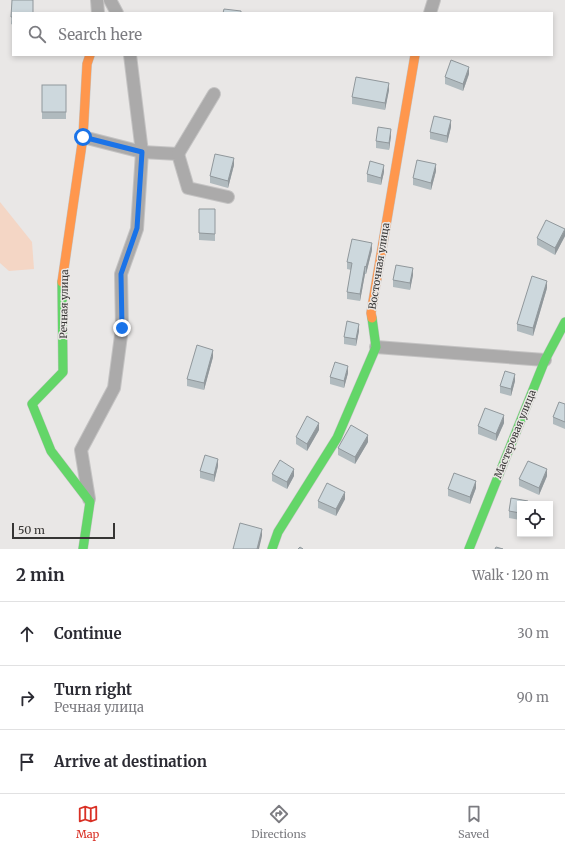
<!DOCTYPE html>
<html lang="en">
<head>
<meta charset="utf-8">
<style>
  :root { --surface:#fff; --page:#f2f2f3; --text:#2b2b33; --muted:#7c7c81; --line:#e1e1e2; --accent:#d93025 }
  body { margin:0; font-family:Merriweather,serif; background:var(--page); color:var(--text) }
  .controls { position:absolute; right:12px; bottom:12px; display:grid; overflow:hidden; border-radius:0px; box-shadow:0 2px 6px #0003 }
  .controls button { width:36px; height:36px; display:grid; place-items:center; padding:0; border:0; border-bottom:1px solid var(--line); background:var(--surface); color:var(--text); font:20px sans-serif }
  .scale { position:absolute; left:12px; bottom:10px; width:103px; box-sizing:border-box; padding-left:4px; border:2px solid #363534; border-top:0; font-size:11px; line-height:14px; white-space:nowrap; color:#363534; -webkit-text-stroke:3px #eae7e5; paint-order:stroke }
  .stop { position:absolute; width:12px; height:12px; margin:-9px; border:3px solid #1a73e8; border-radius:50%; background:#fff }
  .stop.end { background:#1a73e8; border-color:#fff; box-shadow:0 1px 4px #0008 }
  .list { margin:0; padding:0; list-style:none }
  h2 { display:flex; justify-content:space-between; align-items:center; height:52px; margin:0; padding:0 16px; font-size:17px }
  h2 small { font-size:13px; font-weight:400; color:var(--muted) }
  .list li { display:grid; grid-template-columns:26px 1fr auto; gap:12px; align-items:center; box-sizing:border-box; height:64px; padding:0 16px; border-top:1px solid var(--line) }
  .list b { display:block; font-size:15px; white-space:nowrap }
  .list p { margin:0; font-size:13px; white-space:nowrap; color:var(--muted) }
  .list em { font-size:13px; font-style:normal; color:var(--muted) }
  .icon { flex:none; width:22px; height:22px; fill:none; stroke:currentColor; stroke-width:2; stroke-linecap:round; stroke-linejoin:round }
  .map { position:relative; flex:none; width:565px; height:549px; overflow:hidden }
  .search { position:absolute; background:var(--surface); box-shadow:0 2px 6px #0003; left:12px; right:12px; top:12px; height:44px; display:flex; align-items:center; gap:10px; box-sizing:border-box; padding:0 14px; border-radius:0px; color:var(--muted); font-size:15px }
  .sheet { height:244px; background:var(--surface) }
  nav { display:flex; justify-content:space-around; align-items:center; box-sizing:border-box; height:56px; border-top:1px solid var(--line); background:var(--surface); font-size:11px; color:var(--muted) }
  nav a { display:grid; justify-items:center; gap:2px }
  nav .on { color:var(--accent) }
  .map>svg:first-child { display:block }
  .green { fill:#f4d6c5 }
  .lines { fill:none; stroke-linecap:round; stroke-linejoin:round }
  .street-casing { stroke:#c4c3c3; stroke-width:14 }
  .fast-casing { stroke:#c4c3c3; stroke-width:10 }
  .slow-casing { stroke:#c4c3c3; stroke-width:10 }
  .street { stroke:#abaaaa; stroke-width:12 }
  .fast { stroke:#63d668; stroke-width:9 }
  .slow { stroke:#ff974d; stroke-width:9 }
  .wall { fill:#b0babe }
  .shaded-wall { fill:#90979b }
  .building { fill:#cdd8dd; stroke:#90979b }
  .route { stroke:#1a73e8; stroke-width:5 }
  .labels { text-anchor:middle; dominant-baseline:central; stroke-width:3; stroke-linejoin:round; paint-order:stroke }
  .street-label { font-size:10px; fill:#363534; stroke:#eae7e5 }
</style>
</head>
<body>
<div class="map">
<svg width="565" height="549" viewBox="0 0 565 549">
  <rect width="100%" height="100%" fill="#e9e7e6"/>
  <polygon class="green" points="0,202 32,242 34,269 9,271 0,263"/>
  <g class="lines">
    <g class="street-casing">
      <g id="street">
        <polyline points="97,0 98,13"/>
        <polyline points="110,0 117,13"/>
        <polyline points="430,13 434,0"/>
        <polyline points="83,137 142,152 178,154 188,188 228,197"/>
        <polyline points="178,154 214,94"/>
        <polyline points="376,347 545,360"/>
        <polyline points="89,499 81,450 114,388 122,328 121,274 137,229 142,152 130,55"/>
      </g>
    </g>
    <g class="fast-casing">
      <g id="fast">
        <polyline points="62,282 63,372 32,404 51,451 90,502 83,549"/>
        <polyline points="272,549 278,532 337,438 376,347 372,318"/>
        <polyline points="469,549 545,360 565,322"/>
      </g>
    </g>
    <g class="slow-casing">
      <g id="slow">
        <polyline points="62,282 83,137 87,64 90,55"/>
        <polyline points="372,318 371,313 415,55"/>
      </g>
    </g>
    <use href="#street" class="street"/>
    <use href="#fast" class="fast"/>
    <use href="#slow" class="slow"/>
  </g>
  <g class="wall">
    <polygon points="12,0 13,13 13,25 11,24"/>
    <polygon points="469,74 463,91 445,84 445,77"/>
    <rect x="42" y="85" width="24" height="34"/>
    <polygon points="389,90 385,110 352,104 352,97"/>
    <polygon points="451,127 447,143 430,139 430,132"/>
    <polygon points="391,136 389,150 376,148 376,141"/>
    <polygon points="234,165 228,188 210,183 210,176"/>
    <polygon points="436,171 431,190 413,185 413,178"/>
    <polygon points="384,172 381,185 367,182 367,174"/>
    <polygon points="215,209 215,241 199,240 199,233"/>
    <polygon points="565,236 555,255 537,245 537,238"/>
    <polygon points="372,250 366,274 365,274 360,301 347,299 347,292 351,270 347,269 347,262"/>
    <polygon points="413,275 410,290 393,287 393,280"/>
    <polygon points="547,288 533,336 517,331 517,324"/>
    <polygon points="359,331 356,346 344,344 344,337"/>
    <polygon points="213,357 204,390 187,386 187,379"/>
    <polygon points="348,373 344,388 330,384 330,377"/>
    <polygon points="515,381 511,396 500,393 500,386"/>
    <polygon points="565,404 565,429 553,424 553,417"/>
    <polygon points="504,423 496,441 478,434 478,426"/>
    <polygon points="319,430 307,451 296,444 296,437"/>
    <polygon points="368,442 355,464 338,455 338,448"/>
    <polygon points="218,466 214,482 200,478 200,471"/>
    <polygon points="272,474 294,476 287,489 272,481"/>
    <polygon points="547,476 539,495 519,486 519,479"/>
    <polygon points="476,488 470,504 448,496 448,489"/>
    <polygon points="511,498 528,501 528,504 520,504 520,520 509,518 509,511"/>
    <polygon points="345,499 336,516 318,508 318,501"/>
  </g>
  <g class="shaded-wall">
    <polygon points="469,67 469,74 463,91 463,84"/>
    <polygon points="389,83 389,90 385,110 385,103"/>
    <polygon points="451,120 451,127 447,143 447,136"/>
    <polygon points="391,129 391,136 389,150 389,143"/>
    <polygon points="234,158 234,165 228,188 228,181"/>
    <polygon points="436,164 436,171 431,190 431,183"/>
    <polygon points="384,165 384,172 381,185 381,178"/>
    <polygon points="565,229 565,236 555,255 555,248"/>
    <polygon points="372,243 372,250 366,274 366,267"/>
    <polygon points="365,266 365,274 360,301 360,294"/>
    <polygon points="413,268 413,275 410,290 410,283"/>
    <polygon points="547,281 547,288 533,336 533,328"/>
    <polygon points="359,324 359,331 356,346 356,339"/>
    <polygon points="213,350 213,357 204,390 204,383"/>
    <polygon points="348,366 348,373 344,388 344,381"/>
    <polygon points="515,374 515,381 511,396 511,389"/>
    <polygon points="504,415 504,423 496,441 496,434"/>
    <polygon points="319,423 319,430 307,451 307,444"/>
    <polygon points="368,435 368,442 355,464 355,457"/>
    <polygon points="218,459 218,466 214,482 214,475"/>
    <polygon points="294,469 294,476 287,489 287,482"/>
    <polygon points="547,469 547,476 539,495 539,488"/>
    <polygon points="476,481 476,488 470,504 470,497"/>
    <polygon points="345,492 345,499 336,516 336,509"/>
    <polygon points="262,529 262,536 259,549 257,549"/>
  </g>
  <g class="building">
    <polygon points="12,0 33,0 33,13 13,13 13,17 11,17"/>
    <polygon points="224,9 241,11 241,13 223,13"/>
    <polygon points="451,60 469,67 463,84 445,77"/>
    <polygon points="356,77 389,83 385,103 352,97"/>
    <rect x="42" y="85" width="24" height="27"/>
    <polygon points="434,116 451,120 447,136 430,132"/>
    <polygon points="378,127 391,129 389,143 376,141"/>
    <polygon points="215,154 234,158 228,181 210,176"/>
    <polygon points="417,160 436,164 431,183 413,178"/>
    <polygon points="370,161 384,165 381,178 367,174"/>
    <polygon points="199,209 215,209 215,234 199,233"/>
    <polygon points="546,220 565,229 555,248 537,238"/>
    <polygon points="352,239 372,243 366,267 365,266 360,294 347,292 352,263 347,262"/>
    <polygon points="396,265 413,268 410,283 393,280"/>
    <polygon points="532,276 547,281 533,328 517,324"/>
    <polygon points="347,321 359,324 356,339 344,337"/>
    <polygon points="197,345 213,350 204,383 187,379"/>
    <polygon points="335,362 348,366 344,381 330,377"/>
    <polygon points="505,371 515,374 511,389 500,386"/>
    <polygon points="559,402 565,404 565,422 553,417"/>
    <polygon points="485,408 504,415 496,434 478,426"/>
    <polygon points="307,416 319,423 307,444 296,437"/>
    <polygon points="351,425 368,435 355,457 338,448"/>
    <polygon points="205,455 218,459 214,475 200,471"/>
    <polygon points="280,460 294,469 287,482 272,474"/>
    <polygon points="528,461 547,469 539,488 519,479"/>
    <polygon points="454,473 476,481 470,497 448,489"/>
    <polygon points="327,483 345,492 336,509 318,501"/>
    <polygon points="511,498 528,501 527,504 520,504 520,513 509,511"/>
    <polygon points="240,523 262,529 257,549 233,549"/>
    <polygon points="300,547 303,549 298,549"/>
    <polygon points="496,547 503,549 495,549"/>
  </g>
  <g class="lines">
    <polyline class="route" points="83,137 142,152 137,228 121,274 122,328"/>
  </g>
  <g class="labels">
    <g class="street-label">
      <text transform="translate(379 266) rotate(-81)">Восточная улица</text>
      <text transform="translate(64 304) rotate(-89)">Речная улица</text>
      <text transform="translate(515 434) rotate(-68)">Мастеровая улица</text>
    </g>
  </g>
</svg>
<div class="controls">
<button><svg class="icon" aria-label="locate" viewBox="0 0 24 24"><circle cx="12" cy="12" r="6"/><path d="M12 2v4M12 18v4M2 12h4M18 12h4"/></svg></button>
</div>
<div class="scale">50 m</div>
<div class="stop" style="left:83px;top:137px"></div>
<div class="stop end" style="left:122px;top:328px"></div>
<div class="search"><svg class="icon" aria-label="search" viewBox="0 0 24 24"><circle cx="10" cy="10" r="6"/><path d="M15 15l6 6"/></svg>Search here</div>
</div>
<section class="sheet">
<h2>2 min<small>Walk · 120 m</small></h2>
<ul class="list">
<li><svg class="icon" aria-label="ahead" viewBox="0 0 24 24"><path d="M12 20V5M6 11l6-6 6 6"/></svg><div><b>Continue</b></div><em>30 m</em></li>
<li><svg class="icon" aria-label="right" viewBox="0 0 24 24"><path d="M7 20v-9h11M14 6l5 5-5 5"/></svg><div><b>Turn right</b><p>Речная улица</p></div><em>90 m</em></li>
<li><svg class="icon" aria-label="arrive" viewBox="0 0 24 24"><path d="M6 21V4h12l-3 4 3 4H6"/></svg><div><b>Arrive at destination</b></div></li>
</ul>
</section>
<nav>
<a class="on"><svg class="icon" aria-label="map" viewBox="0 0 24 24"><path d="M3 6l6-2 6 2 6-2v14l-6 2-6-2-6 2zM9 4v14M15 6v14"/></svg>Map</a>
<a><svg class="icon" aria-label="directions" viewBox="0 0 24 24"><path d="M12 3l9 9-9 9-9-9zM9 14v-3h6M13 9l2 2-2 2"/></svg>Directions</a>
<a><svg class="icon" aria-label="saved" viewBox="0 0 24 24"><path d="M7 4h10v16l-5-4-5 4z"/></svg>Saved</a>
</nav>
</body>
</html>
